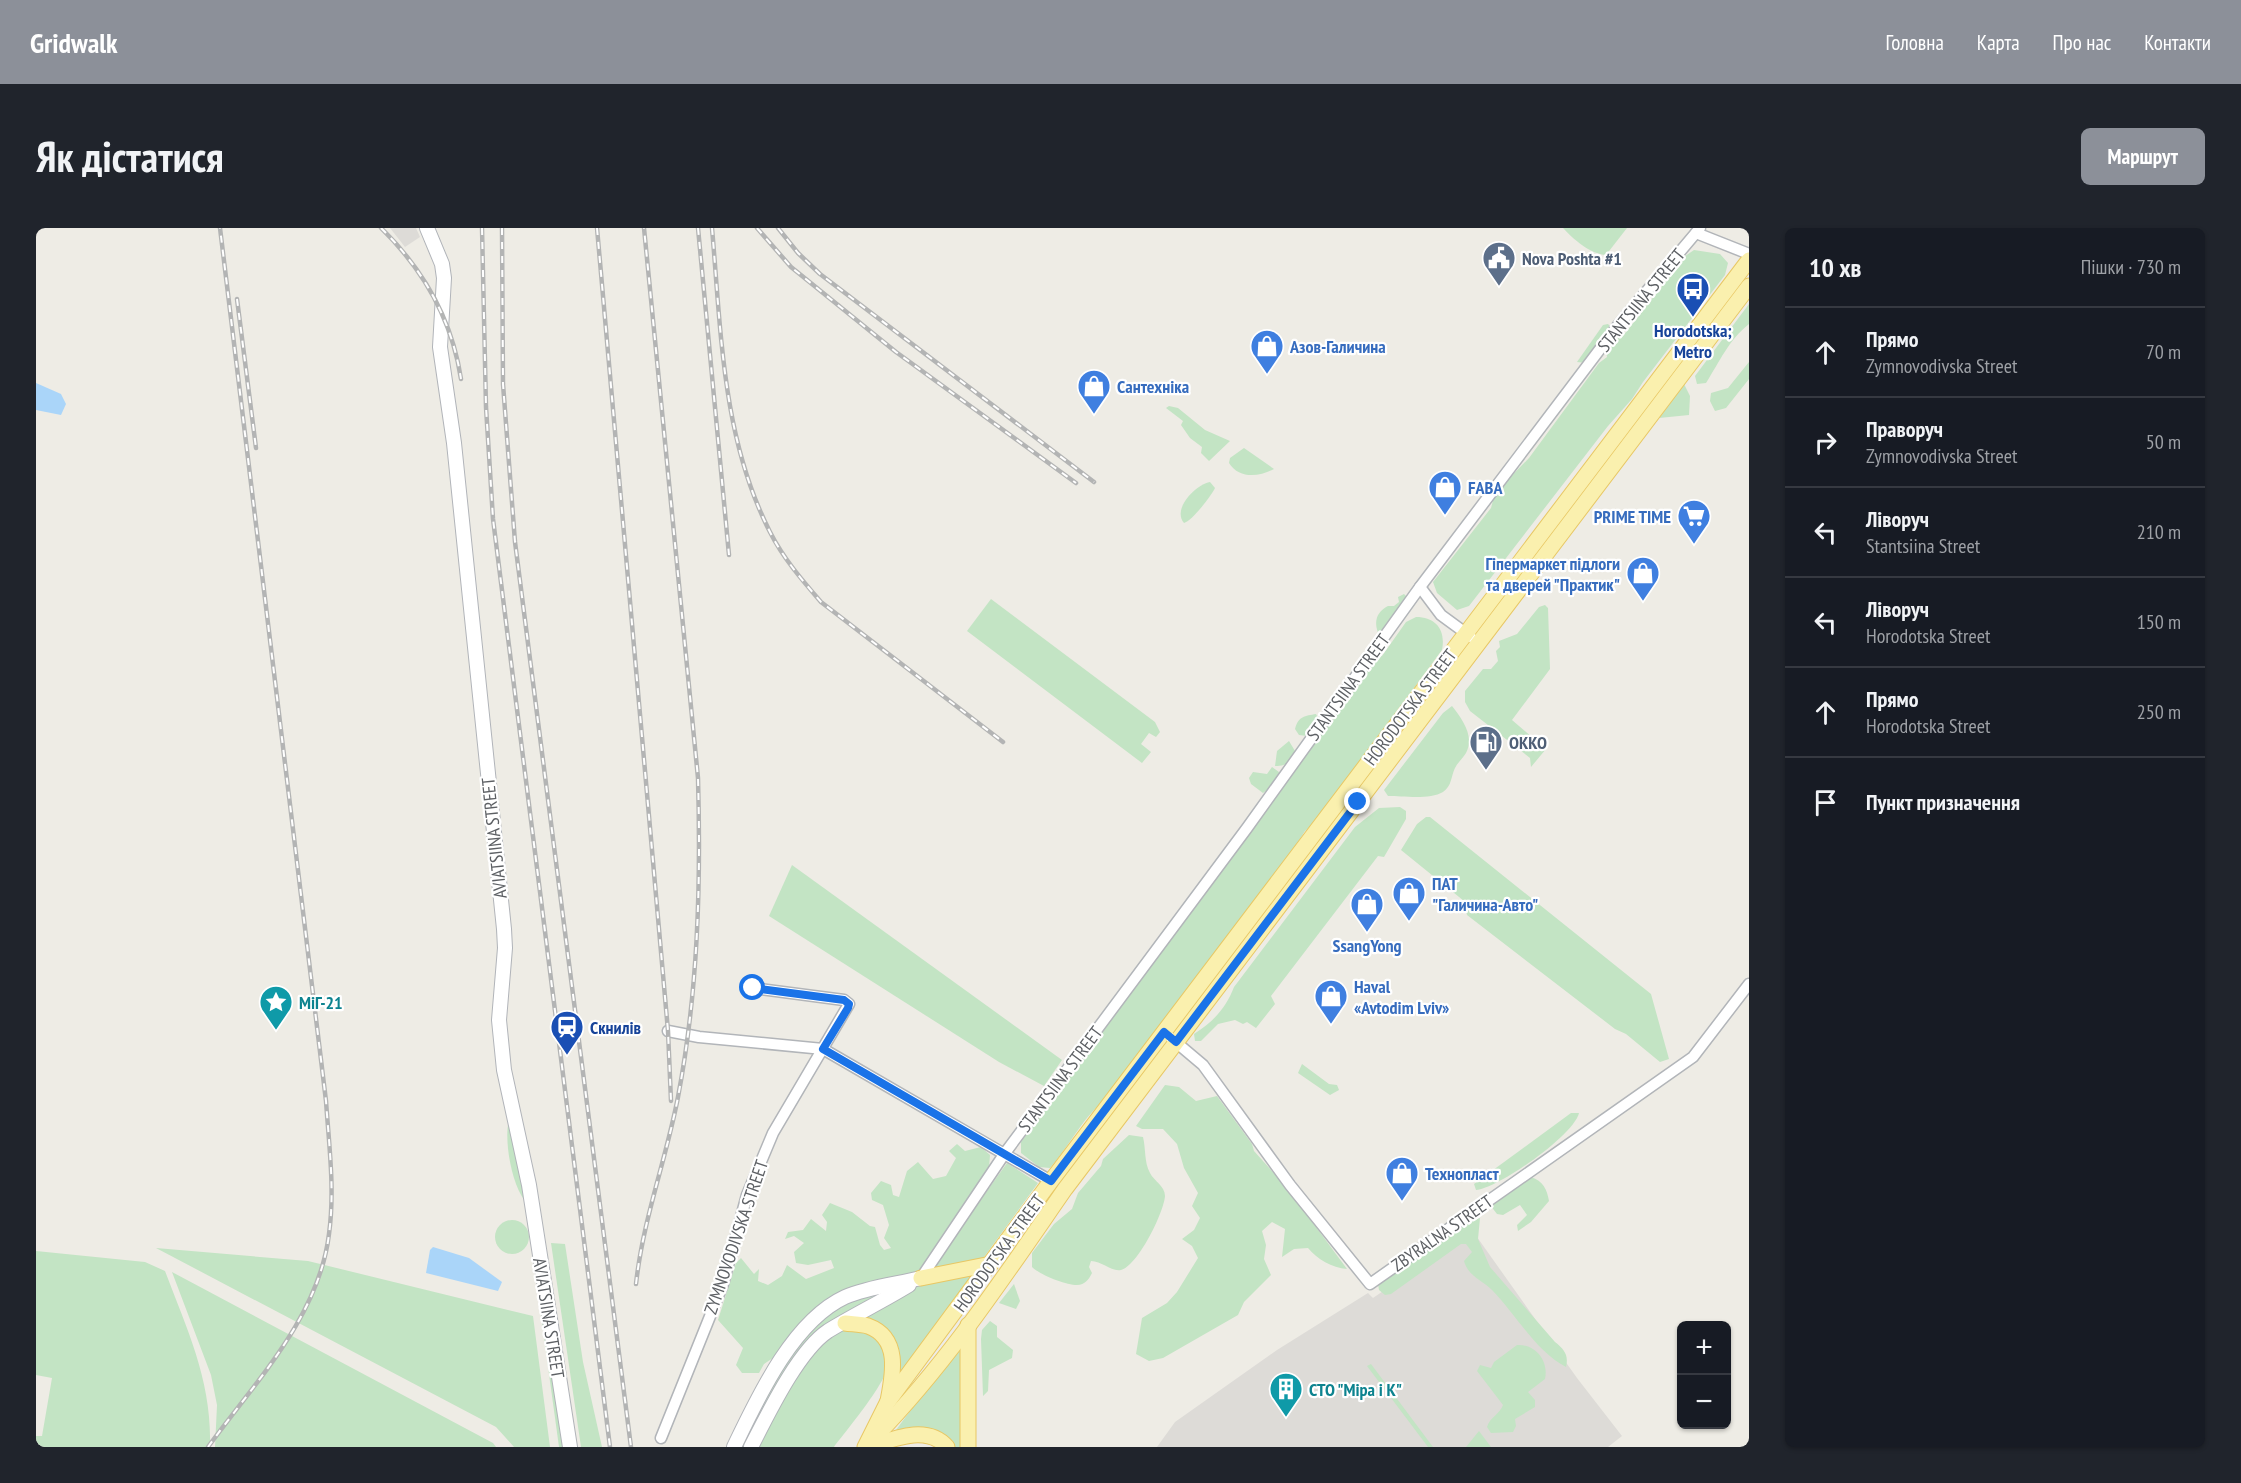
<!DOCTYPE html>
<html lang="uk">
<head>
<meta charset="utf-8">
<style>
  :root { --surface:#171b24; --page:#20242c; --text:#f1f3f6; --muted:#9ea1a6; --line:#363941; --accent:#8c9099 }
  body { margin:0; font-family:"PT Sans Narrow",sans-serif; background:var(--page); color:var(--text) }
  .controls { position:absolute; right:18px; bottom:18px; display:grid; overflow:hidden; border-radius:9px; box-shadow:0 2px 4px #0004 }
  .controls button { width:54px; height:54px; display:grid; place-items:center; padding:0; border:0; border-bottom:2px solid var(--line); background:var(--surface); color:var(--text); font:30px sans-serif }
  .stop { position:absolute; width:18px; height:18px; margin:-14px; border:4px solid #1a73e8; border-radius:50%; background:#fff }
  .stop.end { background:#1a73e8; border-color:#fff; box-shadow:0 2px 6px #0008 }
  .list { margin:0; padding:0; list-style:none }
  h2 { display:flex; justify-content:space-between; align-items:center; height:78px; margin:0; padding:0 24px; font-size:26px }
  h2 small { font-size:20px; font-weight:400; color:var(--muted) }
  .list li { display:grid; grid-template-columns:39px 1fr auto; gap:18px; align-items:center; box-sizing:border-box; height:90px; padding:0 24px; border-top:2px solid var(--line) }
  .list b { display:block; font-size:22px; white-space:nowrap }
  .list p { margin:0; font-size:20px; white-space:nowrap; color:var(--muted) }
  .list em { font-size:20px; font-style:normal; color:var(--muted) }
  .icon { flex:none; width:33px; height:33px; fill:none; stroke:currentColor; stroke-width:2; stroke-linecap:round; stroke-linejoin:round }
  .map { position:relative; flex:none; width:1713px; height:1219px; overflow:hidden; border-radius:9px }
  header { display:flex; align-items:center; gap:36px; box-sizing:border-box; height:84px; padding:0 30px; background:var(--accent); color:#fff }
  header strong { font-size:28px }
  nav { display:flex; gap:33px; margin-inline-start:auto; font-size:21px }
  .intro { display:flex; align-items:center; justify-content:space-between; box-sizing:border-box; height:144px; padding:0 36px }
  h1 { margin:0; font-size:42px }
  .button { padding:15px 27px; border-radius:9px; background:var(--accent); color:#fff; font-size:21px; font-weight:700 }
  main { display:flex; gap:36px; padding:0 36px }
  aside { flex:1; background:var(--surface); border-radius:9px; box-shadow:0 2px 4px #0004 }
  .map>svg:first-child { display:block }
  .industrial { fill:#dddbd7 }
  .green { fill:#c3e4c4 }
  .water { fill:#aad5f9 }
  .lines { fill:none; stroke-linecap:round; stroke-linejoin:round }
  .street-casing { stroke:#b2b5b9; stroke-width:13 }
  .secondary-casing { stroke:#b1b4b9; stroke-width:16 }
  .primary-casing { stroke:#e8c764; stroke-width:17 }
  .street { stroke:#fff; stroke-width:10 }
  .secondary { stroke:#fff; stroke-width:14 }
  .primary { stroke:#faf0ae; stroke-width:15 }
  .rail-casing { stroke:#b3b4b4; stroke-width:4.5 }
  .rail { stroke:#fff; stroke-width:2; stroke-dasharray:7; stroke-linecap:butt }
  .route { stroke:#1a73e8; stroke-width:8 }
  .labels { text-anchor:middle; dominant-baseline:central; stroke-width:4.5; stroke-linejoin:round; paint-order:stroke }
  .service-label { font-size:18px; font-weight:bold; fill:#4e5e75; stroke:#fff; text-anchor:start }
  .street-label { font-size:18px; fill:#5d6064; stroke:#fff }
  .transit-label { font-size:18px; font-weight:bold; fill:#164399; stroke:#fff }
  .shop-label { font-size:18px; font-weight:bold; fill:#366cbe; stroke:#fff; text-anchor:start }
  .culture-label { font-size:18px; font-weight:bold; fill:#0d838f; stroke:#fff; text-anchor:start }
</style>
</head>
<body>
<header>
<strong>Gridwalk</strong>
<nav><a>Головна</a><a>Карта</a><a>Про нас</a><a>Контакти</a></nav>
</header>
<div class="intro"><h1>Як дістатися</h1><a class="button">Маршрут</a></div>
<main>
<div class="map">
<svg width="1713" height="1219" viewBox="0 0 1713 1219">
  <rect width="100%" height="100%" fill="#eeece5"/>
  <g class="industrial">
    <polygon points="354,0 380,0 384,9 369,19"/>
    <polygon points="1436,1002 1541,1150 1586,1208 1572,1219 1121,1219 1139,1194 1241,1122 1332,1065 1337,1070"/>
  </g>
  <g class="green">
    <path d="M 1527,0 L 1591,0 L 1570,27 C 1554,26 1537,11 1527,0 Z"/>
    <polygon points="1658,22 1684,26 1692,35 1689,47 1607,154 1596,171 1572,198 1433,378 1421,382 1401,365 1397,354 1455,280 1459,265 1493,230 1563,135 1571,129 1570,122 1580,110 1587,108 1637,44 1642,33"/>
    <path d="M 1713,76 L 1713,96 C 1692,113 1684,133 1670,155 L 1661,156 L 1659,148 Z"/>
    <polygon points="1572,96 1575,99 1550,135 1541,134 1567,97"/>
    <polygon points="1713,134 1713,151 1690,180 1679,183 1674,173 1675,165 1692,160"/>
    <polygon points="1648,156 1654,168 1653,187 1623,190"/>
    <polygon points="1133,178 1142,180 1169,202 1194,213 1173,233 1165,225 1166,219 1154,210 1145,197 1147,193 1130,180"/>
    <path d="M 1208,220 L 1238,241 C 1223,249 1203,251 1193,235 L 1194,230 Z"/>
    <path d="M 1174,254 L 1179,260 C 1175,268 1156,293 1148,295 C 1136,281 1159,257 1174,254 Z"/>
    <path d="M 1368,366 L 1371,369 L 1343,407 C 1338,395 1339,385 1352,378 L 1358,378 L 1363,374 L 1362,369 Z"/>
    <polygon points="955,371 1119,494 1124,504 1120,509 1113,505 1105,516 1115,524 1106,535 931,403"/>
    <polygon points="1509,377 1512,380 1514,441 1476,492 1510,521 1495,539 1494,530 1434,483 1429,474 1429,463 1447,441 1455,441 1462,433 1460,423 1464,419 1463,413 1481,406 1503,379"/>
    <path d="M 1380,389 C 1400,389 1410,402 1406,422 L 1282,592 L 1269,603 L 1250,633 L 1068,874 C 1051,883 1030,923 1014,940 L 1003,939 L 985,925 L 985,914 L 1245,563 L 1267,528 L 1298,491 L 1300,479 L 1321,461 L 1339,430 L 1346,428 L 1370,394 Z"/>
    <path d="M 1416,478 C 1426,491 1439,508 1430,525 C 1427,530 1422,534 1419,540 C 1415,548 1416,558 1407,564 C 1394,572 1367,568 1352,568 L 1348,562 L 1407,485 Z"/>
    <path d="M 1280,486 L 1282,490 L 1279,501 L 1271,508 L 1263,507 L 1259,501 C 1262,488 1269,488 1280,486 Z"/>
    <path d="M 1253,513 L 1259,523 C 1255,533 1252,538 1239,538 L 1241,523 Z"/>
    <path d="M 1236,539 L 1243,544 C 1242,553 1235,560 1227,565 L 1215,556 L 1213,550 L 1217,544 L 1231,546 Z"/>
    <path d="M 1364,579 L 1370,583 L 1370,591 L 1348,629 L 1342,628 L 1235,768 L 1239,776 L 1220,800 L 1211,794 L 1207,796 L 1199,792 L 1182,796 L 1165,813 L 1159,813 L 1158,806 C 1177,794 1190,780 1198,759 L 1319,599 L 1343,580 Z"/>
    <polygon points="1390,589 1394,589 1615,766 1633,831 1624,834 1590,806 1579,801 1431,687 1428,673 1365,622 1381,596"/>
    <polygon points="756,637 1026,832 1008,858 963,834 733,688"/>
    <polygon points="1266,836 1293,856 1301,857 1303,862 1294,867 1262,845"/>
    <path d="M 1129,857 L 1143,859 L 1160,873 L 1181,868 L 1216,916 L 1218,923 L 1252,961 L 1311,1041 C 1296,1040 1281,1031 1272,1020 L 1258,1021 L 1246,1029 L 1249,1001 L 1236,994 L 1226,1003 L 1230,1017 L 1228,1031 L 1235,1047 L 1208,1074 L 1202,1087 L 1127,1130 L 1113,1133 L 1100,1126 L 1106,1090 L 1131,1075 L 1141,1064 L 1162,1030 L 1156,1018 L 1146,1011 L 1158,1002 L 1164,990 L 1156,978 L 1162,965 L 1148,940 L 1141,916 L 1127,901 L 1106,901 L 1100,898 Z"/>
    <path d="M 1535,885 L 1543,885 C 1538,907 1463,960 1440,962 L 1438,956 Z"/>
    <path d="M 472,897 L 481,918 L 489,973 C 476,957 469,917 472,897 Z"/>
    <path d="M 1093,907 L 1107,909 C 1110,921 1108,934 1114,945 C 1118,953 1129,958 1129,968 C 1128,984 1102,1038 1085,1042 C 1075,1044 1066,1033 1055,1033 L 1053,1039 L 1056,1045 C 1053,1051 1049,1057 1041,1057 C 1030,1057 1004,1047 996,1039 L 996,1025 L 1018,996 L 1036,981 L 1042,965 L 1065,938 L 1067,931 Z"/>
    <polygon points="921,916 929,923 945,919 954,927 953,940 940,966 879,1048 786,1102 711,1219 705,1219 735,1159 768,1109 728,1136 723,1145 706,1145 700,1137 707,1120 682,1092 700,1035 705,1030 718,1046 723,1041 722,1053 732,1057 746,1048 751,1037 770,1051 798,1040 795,1032 772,1037 760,1035 758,1024 768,1015 758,1008 749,1011 752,1004 767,1002 775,991 790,1003 791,994 786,987 794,975 816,984 834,998 839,999 844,1017 848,1022 855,1020 848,1010 853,997 847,977 836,972 835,965 845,953 855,957 857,967 863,969 871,943 882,934 897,951 910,948 920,930 913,923"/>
    <polygon points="971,935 1002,955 943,1036 893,1044"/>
    <path d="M 1495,949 C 1507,953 1511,961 1513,973 L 1495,994 L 1482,1003 L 1481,997 L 1491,987 L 1484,977 L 1467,987 L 1461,986 L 1454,977 Z"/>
    <path d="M 1444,990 L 1442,1011 L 1454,1039 L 1519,1114 C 1528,1121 1533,1127 1530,1139 C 1500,1124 1479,1085 1456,1062 C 1446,1052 1432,1048 1428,1033 L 1436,1024 L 1430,1016 L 1425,1016 L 1355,1066 L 1349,1067 L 1343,1062 L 1342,1056 L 1430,993 Z"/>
    <circle cx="476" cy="1009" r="17"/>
    <polygon points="515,1015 529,1016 547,1134 566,1219 545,1219"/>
    <polygon points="120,1020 272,1033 497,1088 514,1219 478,1219 460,1199"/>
    <path d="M 0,1023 L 109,1034 L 129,1043 C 152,1104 176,1153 174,1219 L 0,1219 L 0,1208 L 6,1208 L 16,1150 L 0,1147 Z"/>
    <polygon points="946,1043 865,1148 861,1120 825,1092 883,1056"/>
    <polygon points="136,1044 457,1215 460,1219 179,1219 181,1177 175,1147"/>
    <polygon points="978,1056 984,1073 980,1081 963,1075"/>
    <polygon points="505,1063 528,1219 523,1219 503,1073"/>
    <polygon points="954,1093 961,1098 961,1109 977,1122 976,1130 953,1142 952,1163 947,1168 945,1111 946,1102"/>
    <path d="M 822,1102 C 836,1107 852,1116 853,1133 C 854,1151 810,1203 798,1219 L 722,1219 C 736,1193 773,1115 799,1104 C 806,1102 815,1102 822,1102 Z"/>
    <polygon points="925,1114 927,1219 919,1219 883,1201 860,1202"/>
    <path d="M 1481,1117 C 1500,1116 1513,1133 1509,1151 L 1492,1164 L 1499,1172 L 1499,1179 L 1479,1191 L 1480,1198 L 1477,1204 L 1455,1205 L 1451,1199 C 1454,1189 1464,1186 1467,1177 L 1441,1143 L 1444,1137 L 1455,1140 L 1458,1134 Z"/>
    <polygon points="1335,1136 1397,1219 1392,1219 1331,1138"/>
    <polygon points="1443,1203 1455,1219 1430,1219"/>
  </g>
  <g class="water">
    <polygon points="0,155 25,166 30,176 25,187 0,182"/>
    <polygon points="397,1019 433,1030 466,1054 462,1063 390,1045 394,1022"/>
  </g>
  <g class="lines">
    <g class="street-casing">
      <g id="street">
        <polyline points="1660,5 1713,26"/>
        <polyline points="1384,359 1405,387 1435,409"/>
        <polyline points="632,803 663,809 787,821 1015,953"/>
        <polyline points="1135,810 1167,837 1254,957 1334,1056 1657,829 1713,756"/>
        <polyline points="885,1050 969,925 1211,600 1384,359 1583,96 1664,0"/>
        <polyline points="625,1210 687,1056 711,967 737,905 813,776 808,772 717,760"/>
      </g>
    </g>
    <g class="secondary-casing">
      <g id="secondary">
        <polyline points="391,0 406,36 408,50 404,119 418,215 468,701 469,720 463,792 468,842 493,957 534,1219"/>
        <path d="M 698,1219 C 722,1169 757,1093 809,1069 C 831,1059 861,1056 885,1050"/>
        <path d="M 715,1219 C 732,1186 762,1123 792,1103 C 818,1087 847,1073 873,1057"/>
      </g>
    </g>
    <g class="primary-casing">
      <g id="primary">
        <polyline points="885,1050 955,1036"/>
        <path d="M 809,1095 C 816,1096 825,1096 832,1098 C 865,1110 857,1147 852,1173"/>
        <polyline points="932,1097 932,1219"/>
        <path d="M 840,1208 C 912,1134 970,1046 1029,961 L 1713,58"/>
        <polyline points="829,1219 851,1175 1015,953 1713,32"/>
        <path d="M 833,1219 C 857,1211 891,1196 911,1219"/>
      </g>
    </g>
    <use href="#street" class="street"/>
    <use href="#secondary" class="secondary"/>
    <use href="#primary" class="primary"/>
    <g class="rail-casing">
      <g id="rail">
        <path d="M 345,0 C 387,41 416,92 425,151"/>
        <polyline points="446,0 450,179 457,291 574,1219"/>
        <polyline points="466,0 467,156 479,314 595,1219"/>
        <polyline points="561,0 632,803 635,873"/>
        <polyline points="662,0 693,327"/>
        <path d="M 676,0 C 685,102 686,210 734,304 C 747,330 766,352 785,374 L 967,514"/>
        <polyline points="721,0 755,39 860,124 1040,255"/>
        <polyline points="742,0 762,25 784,46 1058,254"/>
        <polyline points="201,71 220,220"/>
        <path d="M 600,1056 C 607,991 630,932 642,869 C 662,764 665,657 662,550 L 608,0"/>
        <path d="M 172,1219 C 219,1154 283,1089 293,1006 C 299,962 293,917 290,873 L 184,0"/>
      </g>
    </g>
    <use href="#rail" class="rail"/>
  </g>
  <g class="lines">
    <polyline class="route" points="717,760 808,772 813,776 812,780 787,821 1015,953 1128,804 1140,814 1322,574"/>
  </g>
  <defs>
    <g id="civic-pin" transform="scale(1.725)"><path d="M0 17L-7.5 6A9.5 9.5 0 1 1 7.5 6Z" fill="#5c6f8a" stroke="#fff"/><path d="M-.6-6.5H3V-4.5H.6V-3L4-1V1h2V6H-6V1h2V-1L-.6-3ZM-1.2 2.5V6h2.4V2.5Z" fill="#fff"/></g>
    <g id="bus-pin" transform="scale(1.725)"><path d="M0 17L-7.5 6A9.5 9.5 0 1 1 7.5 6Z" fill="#1a4fb4" stroke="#fff"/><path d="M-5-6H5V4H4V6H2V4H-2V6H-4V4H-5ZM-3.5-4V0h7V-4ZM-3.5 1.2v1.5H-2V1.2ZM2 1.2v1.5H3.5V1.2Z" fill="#fff"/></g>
    <g id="shop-pin" transform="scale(1.725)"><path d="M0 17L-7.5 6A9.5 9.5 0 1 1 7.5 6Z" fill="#3f7fe0" stroke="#fff"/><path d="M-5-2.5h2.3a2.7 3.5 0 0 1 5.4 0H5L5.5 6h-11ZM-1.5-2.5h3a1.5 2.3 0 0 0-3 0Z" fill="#fff"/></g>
    <g id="supermarket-pin" transform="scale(1.725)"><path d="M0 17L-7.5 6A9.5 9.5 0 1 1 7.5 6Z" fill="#3f7fe0" stroke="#fff"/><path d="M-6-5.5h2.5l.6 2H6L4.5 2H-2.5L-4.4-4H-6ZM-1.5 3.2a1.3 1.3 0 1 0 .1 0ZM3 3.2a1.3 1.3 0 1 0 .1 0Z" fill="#fff"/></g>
    <g id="fuel-pin" transform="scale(1.725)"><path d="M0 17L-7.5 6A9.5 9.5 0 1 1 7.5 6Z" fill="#5c6f8a" stroke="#fff"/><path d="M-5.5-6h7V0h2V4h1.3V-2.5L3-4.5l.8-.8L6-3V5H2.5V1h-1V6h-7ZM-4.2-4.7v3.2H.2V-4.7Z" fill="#fff"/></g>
    <g id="sight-pin" transform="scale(1.725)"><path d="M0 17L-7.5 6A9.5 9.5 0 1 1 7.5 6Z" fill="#0f9aa8" stroke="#fff"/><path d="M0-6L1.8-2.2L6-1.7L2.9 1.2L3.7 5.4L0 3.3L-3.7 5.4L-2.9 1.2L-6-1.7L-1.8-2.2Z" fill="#fff"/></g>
    <g id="station-pin" transform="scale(1.725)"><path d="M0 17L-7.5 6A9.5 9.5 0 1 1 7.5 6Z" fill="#1a4fb4" stroke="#fff"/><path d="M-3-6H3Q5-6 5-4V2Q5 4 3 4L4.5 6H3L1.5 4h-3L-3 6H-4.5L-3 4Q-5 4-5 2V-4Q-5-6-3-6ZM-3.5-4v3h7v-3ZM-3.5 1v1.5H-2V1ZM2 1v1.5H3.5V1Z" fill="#fff"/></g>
    <g id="building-pin" transform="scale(1.725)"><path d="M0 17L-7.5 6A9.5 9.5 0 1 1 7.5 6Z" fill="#0f9aa8" stroke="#fff"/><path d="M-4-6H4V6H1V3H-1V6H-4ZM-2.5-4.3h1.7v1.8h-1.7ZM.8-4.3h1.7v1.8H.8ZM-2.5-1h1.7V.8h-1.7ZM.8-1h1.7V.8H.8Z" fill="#fff"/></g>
  </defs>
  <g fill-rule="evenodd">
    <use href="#civic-pin" x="1463" y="30"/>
    <use href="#bus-pin" x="1657" y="61"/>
    <use href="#shop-pin" x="1231" y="118"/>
    <use href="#shop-pin" x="1058" y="158"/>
    <use href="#shop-pin" x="1409" y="259"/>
    <use href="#supermarket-pin" x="1658" y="288"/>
    <use href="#shop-pin" x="1607" y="345"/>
    <use href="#fuel-pin" x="1450" y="514"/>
    <use href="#shop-pin" x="1373" y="665"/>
    <use href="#shop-pin" x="1331" y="676"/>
    <use href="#shop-pin" x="1295" y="768"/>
    <use href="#sight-pin" x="240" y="774"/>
    <use href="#station-pin" x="531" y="799"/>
    <use href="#shop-pin" x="1366" y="945"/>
    <use href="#building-pin" x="1250" y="1161"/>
  </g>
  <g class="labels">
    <g class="service-label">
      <text x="1486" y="30">Nova Poshta #1</text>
      <text x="1473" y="514">OKKO</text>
    </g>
    <g class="street-label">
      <text transform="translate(1605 72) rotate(-51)">STANTSIINA STREET</text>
      <text transform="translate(1312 459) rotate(-54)">STANTSIINA STREET</text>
      <text transform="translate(1374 479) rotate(-53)">HORODOTSKA STREET</text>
      <text transform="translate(458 610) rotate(-96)">AVIATSIINA STREET</text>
      <text transform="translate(1024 851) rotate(-53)">STANTSIINA STREET</text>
      <text transform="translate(1406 1005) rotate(-35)">ZBYRALNA STREET</text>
      <text transform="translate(700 1009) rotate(-71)">ZYMNOVODIVSKA STREET</text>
      <text transform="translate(963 1025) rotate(-54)">HORODOTSKA STREET</text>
      <text transform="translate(513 1090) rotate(81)">AVIATSIINA STREET</text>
    </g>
    <g class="transit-label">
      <text x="1657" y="102">Horodotska;<tspan x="1657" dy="21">Metro</tspan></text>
      <text x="554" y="799" text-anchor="start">Скнилів</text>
    </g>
    <g class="shop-label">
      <text x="1254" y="118">Азов-Галичина</text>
      <text x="1081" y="158">Сантехніка</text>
      <text x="1432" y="259">FABA</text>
      <text x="1635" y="288" text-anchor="end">PRIME TIME</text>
      <text x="1584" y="335" text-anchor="end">Гіпермаркет підлоги<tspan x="1584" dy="21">та дверей "Практик"</tspan></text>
      <text x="1396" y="655">ПАТ<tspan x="1396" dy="21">"Галичина-Авто"</tspan></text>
      <text x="1331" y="717" text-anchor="middle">SsangYong</text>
      <text x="1318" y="758">Haval<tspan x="1318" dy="21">«Avtodim Lviv»</tspan></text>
      <text x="1389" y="945">Технопласт</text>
    </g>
    <g class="culture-label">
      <text x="263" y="774">МіГ-21</text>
      <text x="1273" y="1161">СТО "Міра і К"</text>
    </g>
  </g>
</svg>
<div class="controls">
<button>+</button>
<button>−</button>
</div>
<div class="stop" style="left:717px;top:760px"></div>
<div class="stop end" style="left:1322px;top:574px"></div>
</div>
<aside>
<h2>10 хв<small>Пішки · 730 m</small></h2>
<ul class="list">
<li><svg class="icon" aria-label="ahead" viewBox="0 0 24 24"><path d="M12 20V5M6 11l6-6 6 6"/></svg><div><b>Прямо</b><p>Zymnovodivska Street</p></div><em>70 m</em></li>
<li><svg class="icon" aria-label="right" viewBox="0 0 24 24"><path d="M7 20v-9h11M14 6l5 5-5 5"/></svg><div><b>Праворуч</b><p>Zymnovodivska Street</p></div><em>50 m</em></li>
<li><svg class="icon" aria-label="left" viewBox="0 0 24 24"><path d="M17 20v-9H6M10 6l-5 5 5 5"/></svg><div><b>Ліворуч</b><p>Stantsiina Street</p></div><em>210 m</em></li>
<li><svg class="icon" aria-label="left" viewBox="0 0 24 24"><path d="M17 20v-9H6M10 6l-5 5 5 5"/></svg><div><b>Ліворуч</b><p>Horodotska Street</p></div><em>150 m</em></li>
<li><svg class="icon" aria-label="ahead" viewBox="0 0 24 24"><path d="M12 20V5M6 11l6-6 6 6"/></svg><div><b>Прямо</b><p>Horodotska Street</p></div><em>250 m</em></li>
<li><svg class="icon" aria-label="arrive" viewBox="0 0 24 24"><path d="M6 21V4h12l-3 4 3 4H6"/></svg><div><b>Пункт призначення</b></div></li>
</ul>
</aside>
</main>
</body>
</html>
